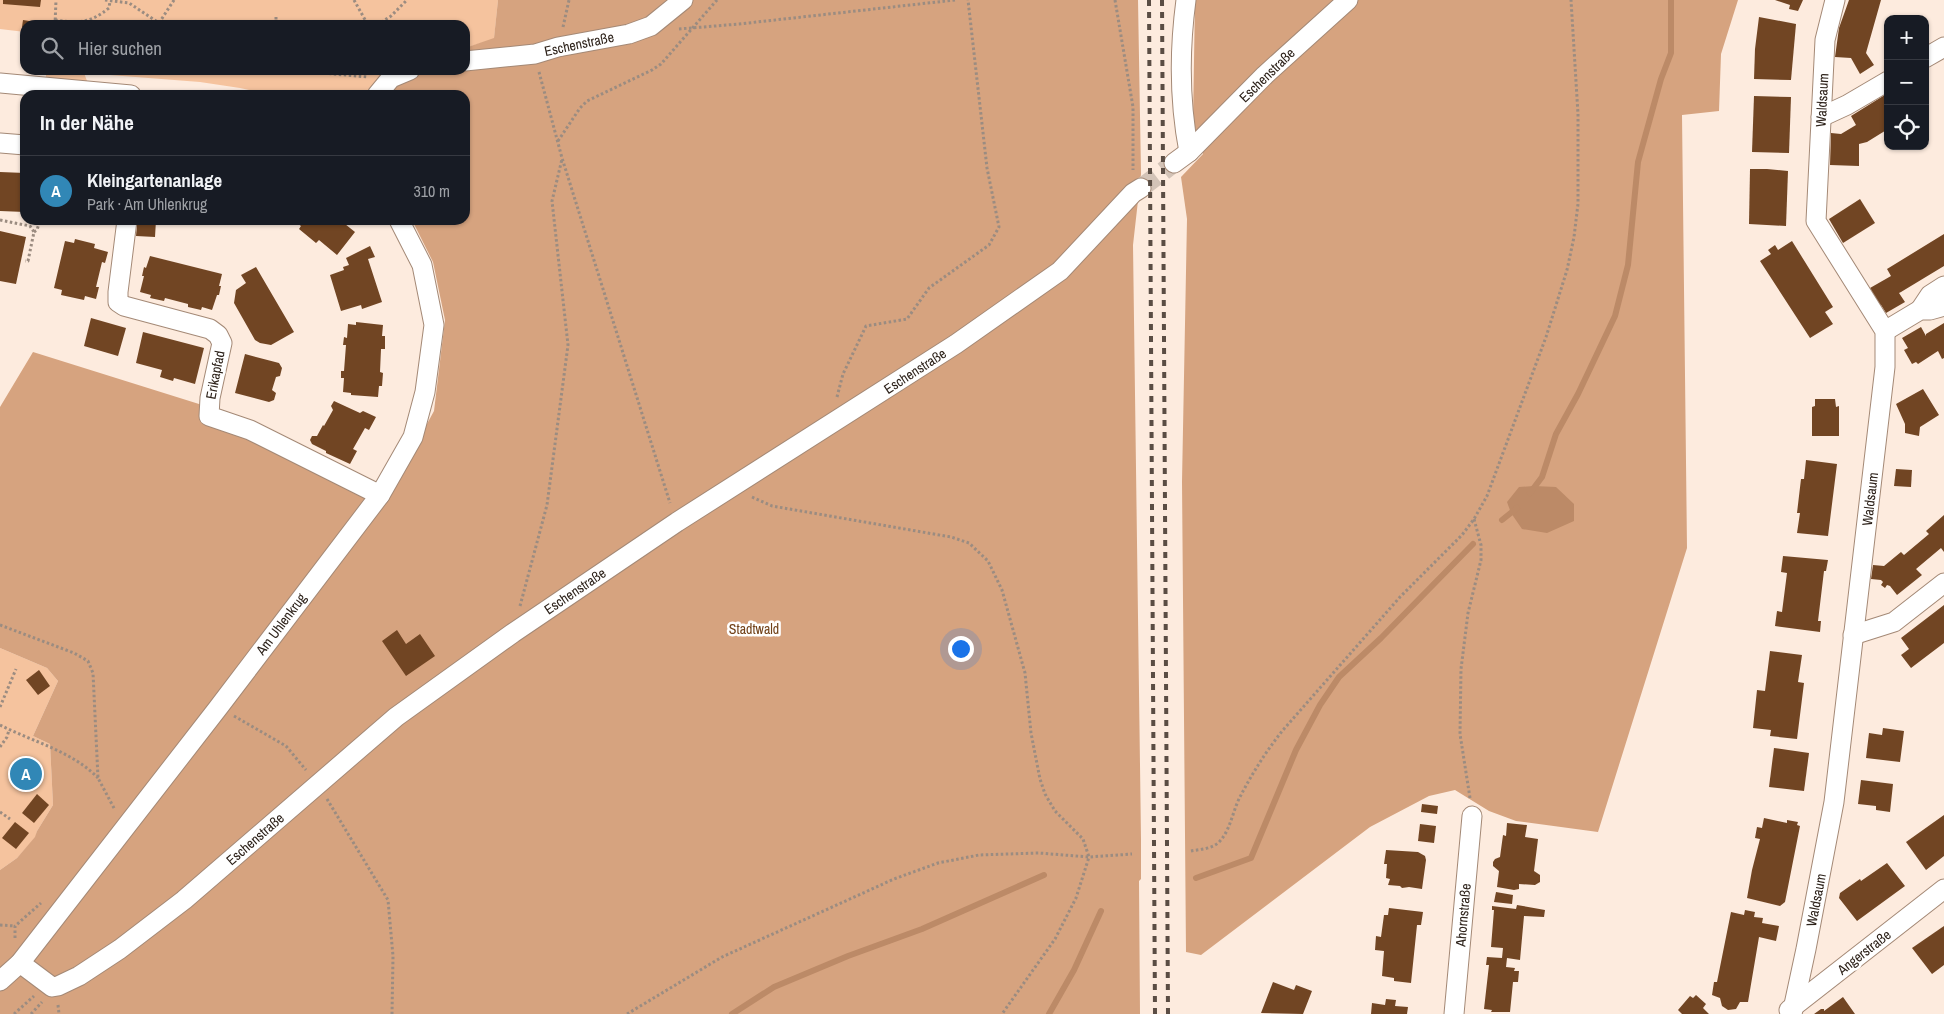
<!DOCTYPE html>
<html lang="de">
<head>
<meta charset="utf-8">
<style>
  :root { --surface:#171b24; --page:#242831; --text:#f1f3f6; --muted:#9ea1a6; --line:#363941; --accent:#3187b6 }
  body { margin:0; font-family:"Archivo Narrow",sans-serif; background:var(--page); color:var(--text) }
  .controls { position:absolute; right:15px; top:15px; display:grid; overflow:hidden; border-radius:10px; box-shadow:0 1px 4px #0004 }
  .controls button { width:45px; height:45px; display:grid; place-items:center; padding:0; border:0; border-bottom:1px solid var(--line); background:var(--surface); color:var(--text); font:25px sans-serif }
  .you { position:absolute; left:960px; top:648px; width:18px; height:18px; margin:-12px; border:4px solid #fff; border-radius:50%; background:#1a73e8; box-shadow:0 0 0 8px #1a73e833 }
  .badge { display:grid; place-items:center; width:32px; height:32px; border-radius:50%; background:var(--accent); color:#fff; font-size:16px; font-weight:700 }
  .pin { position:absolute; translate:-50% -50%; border:2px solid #fff; box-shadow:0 1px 5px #0006 }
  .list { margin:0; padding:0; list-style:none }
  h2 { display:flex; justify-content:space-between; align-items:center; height:65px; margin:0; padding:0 20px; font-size:21px }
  h2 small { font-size:16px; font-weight:400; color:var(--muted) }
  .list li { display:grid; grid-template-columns:32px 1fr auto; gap:15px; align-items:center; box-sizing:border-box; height:70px; padding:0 20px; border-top:1px solid var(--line) }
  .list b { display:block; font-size:19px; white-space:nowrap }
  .list p { margin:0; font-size:16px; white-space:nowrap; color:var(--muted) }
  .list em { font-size:16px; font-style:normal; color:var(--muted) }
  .icon { flex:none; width:28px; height:28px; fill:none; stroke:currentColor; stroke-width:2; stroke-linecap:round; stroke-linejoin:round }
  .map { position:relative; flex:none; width:1944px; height:1014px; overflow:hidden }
  .search { position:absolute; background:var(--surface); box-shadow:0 1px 4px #0004; left:20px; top:20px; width:450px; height:55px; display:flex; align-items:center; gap:12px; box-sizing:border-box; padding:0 18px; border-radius:15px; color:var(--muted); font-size:19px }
  .panel { position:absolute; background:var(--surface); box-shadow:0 1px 4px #0004; left:20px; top:90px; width:450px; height:135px; border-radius:15px }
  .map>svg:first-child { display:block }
  .green { fill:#f5c39e }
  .forest { fill:#d6a37f }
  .water { fill:#bc8a67 }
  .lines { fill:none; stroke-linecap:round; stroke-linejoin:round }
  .stream { stroke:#bc8a67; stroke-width:6 }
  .building { fill:#714523 }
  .minor-tunnel { stroke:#d3c3b7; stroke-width:19; stroke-dasharray:19 9; stroke-linecap:butt }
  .minor-casing { stroke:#a48976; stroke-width:21 }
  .path { stroke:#9b8c81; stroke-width:3; stroke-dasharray:2.5 2.5; stroke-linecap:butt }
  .minor { stroke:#fff; stroke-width:19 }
  .rail { stroke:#5a4d44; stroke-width:4; stroke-dasharray:6 6; stroke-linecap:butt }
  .labels { text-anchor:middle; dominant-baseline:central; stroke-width:5; stroke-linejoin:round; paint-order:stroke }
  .street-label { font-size:14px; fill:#2d221a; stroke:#fff }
  .park-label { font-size:14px; fill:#714118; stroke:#fff }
</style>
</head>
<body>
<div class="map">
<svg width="1944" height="1014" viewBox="0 0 1944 1014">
  <rect width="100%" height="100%" fill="#fdebde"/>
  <g class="green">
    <polygon points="0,0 498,0 494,39 465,48 465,25 25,25 25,32 0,29"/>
    <polygon points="46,70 402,70 383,76 366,95 273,95 240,88 200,82 84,73 89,86 49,84 46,78"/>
    <polygon points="0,648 47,668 58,681 33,736 50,744 53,805 37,831 36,837 17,858 0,870"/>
  </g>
  <g class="forest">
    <polygon points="498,0 1138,0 1141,174 1133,245 1141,839 1141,879 1139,881 1140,1014 0,1014 0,870 17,858 35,837 37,831 53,805 50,744 33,736 58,681 47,668 0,648 0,407 33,352 199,404 385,501 434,411 445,320 433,262 412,220 465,220 465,95 366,95 383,76 402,70 465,70 465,48 494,38"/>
    <polygon points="1195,0 1738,0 1721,54 1719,111 1682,115 1687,548 1598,832 1516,821 1489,811 1455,790 1429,796 1370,827 1201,955 1186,952 1182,482 1187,219 1181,177 1203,154 1193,121"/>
  </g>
  <polygon class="water" points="1534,486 1556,487 1574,504 1574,521 1547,533 1522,529 1511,513 1507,502 1519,487"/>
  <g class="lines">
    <g class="stream">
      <polyline points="1530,493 1542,477 1556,434 1578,394 1615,316 1628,265 1638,162 1661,79 1671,53 1671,0"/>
      <polyline points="1502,520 1517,508"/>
      <polyline points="1196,878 1251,858 1296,750 1320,705 1339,677 1381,638 1473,544"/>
      <polyline points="732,1014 774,987 848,956 922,929 1044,875"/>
      <polyline points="1049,1014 1074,970 1101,911"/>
    </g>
  </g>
  <g class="building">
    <polygon points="3,0 41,0 40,7 3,4"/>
    <polygon points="1775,0 1803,0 1798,11 1789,9 1790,5"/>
    <polygon points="1849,0 1881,0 1866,53 1874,65 1860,74 1851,58 1835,57 1839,28"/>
    <polygon points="1759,17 1796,24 1791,80 1754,79 1755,49"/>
    <polygon points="23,20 42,23 42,25 25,25 25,27 22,27"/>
    <polygon points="1888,93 1888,129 1867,142 1859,144 1859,166 1830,165 1831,133 1841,134 1856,125 1851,116"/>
    <polygon points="1754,96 1791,97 1789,153 1752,152"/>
    <polygon points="1750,169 1767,169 1788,171 1786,226 1749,224"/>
    <polygon points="0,172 25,173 25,212 0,211"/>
    <polygon points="1860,199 1875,223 1843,243 1829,219"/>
    <polygon points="146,220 156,220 155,237 136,236 137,225 146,225"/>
    <polygon points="293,220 345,220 347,221 345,224 355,232 337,255 319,240 316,243 299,229 301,226"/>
    <polygon points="0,231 26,237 16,284 0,281"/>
    <polygon points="1944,234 1944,266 1901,292 1899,293 1905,302 1886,313 1881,305 1877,307 1869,293 1872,291 1870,288 1891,276 1887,269"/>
    <polygon points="75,239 95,244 94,248 108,252 105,263 102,262 96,287 99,287 96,299 85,296 84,300 61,295 62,290 54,288 65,241 74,243"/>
    <polygon points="1792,241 1833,307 1825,312 1833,324 1810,338 1760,261 1771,254 1768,250 1775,245 1778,250"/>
    <polygon points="370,246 375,257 368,259 382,302 362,309 361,305 341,311 330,275 344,270 343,267 349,265 346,258"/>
    <polygon points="150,256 222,274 219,286 221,286 219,295 217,295 212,310 202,307 201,310 188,307 188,304 165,298 164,301 150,298 151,295 140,292 144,276 142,276 144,267 146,268"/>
    <polygon points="256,267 294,332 271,345 260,343 255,340 234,303 236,290 246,283 241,275"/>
    <polygon points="91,318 126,328 118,356 84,346"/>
    <polygon points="356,322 383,325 382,336 385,336 385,349 381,349 380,372 383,373 382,386 379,386 378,397 351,395 351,393 343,392 344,378 341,378 341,371 344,371 346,345 343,345 344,337 347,338 348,324 356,325"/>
    <polygon points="1944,323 1944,358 1942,359 1938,351 1918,364 1916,362 1912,364 1904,350 1908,348 1902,338 1921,327 1926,336 1926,334"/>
    <polygon points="143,332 204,348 195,384 174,378 173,381 160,377 162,370 136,363"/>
    <polygon points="245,354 279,363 282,368 280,376 276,377 272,390 276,393 274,400 269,402 235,393"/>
    <polygon points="1923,389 1939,415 1920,427 1919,436 1905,433 1905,424 1896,404"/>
    <polygon points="1815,399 1835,399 1836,407 1839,406 1839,436 1812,436 1812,407 1815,406"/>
    <polygon points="334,401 360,413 363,411 376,417 369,430 365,428 353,449 357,451 350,464 326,453 326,451 312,444 310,440 312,436 317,436 323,425 324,426 333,410 331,406"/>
    <polygon points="1806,460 1837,464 1828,536 1797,533 1800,513 1797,513 1801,479 1804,479"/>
    <polygon points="1896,469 1912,470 1911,487 1894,486"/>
    <polygon points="1944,515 1944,552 1941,548 1916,569 1922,575 1897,595 1890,586 1887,585 1885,588 1881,585 1883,582 1881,580 1871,579 1873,565 1884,566 1901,552 1904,555 1929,534 1926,531"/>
    <polygon points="1783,556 1828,560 1826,571 1824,571 1818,621 1821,621 1820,632 1775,626 1777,611 1782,612 1787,573 1781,572"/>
    <polygon points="1944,605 1944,643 1911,668 1901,655 1909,649 1901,638"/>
    <polygon points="397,630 406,644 420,634 435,656 406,676 382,641"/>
    <polygon points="1770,651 1802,655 1798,682 1804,683 1797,739 1770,736 1771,730 1753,728 1757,690 1765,691"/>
    <polygon points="39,670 50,686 38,695 26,680"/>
    <polygon points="1883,728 1904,731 1900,762 1866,758 1869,733 1882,735"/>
    <polygon points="1774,748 1809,753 1804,791 1769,787"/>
    <polygon points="1861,780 1893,784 1890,812 1876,810 1876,806 1858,804"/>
    <polygon points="37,794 49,805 34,823 22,813"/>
    <polygon points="1422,804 1438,806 1437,814 1421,812"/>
    <polygon points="1944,815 1944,856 1926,870 1906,842"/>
    <polygon points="1764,818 1787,823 1787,820 1798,822 1797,825 1800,826 1785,902 1780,906 1747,898 1752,870 1760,839 1755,838 1757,827 1762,828"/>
    <polygon points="15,822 29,833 16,849 2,838"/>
    <polygon points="1507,823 1527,825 1525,837 1538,839 1534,871 1540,875 1540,882 1535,885 1519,884 1519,889 1514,890 1497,887 1499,871 1493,866 1493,862 1495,859 1500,857 1503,835 1506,836"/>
    <polygon points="1420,824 1436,826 1434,843 1418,841"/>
    <polygon points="1386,850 1418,852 1425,856 1426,860 1422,889 1409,887 1402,888 1400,886 1388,885 1390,879 1386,878 1387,864 1384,864"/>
    <polygon points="1887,863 1905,886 1857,921 1839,898 1840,893 1860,879 1861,881"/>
    <polygon points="1496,892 1513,895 1512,904 1494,902"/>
    <polygon points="1517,905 1545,910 1544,917 1524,916 1520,960 1507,958 1506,967 1515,968 1514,971 1519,971 1518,982 1513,982 1510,1012 1491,1012 1492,1010 1484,1009 1489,965 1486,965 1487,957 1502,958 1503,948 1491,947 1494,910 1492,910 1492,906 1516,909"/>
    <polygon points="1389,908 1423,912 1421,925 1417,925 1411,983 1394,981 1394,978 1382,976 1384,951 1375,950 1376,936 1381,937 1384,915 1388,915"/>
    <polygon points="1745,910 1755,912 1754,917 1763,918 1762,923 1779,926 1776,941 1759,937 1748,1002 1740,1002 1736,1009 1728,1010 1722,1006 1720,998 1712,995 1714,982 1717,982 1731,912 1744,915"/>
    <polygon points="1944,926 1944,965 1932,974 1912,948"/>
    <polygon points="1273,982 1294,990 1296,985 1312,991 1303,1014 1261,1013"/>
    <polygon points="1696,995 1706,1004 1703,1008 1709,1014 1682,1014 1678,1010 1690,996 1693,998"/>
    <polygon points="1843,997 1855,1014 1814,1014 1821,1009 1824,1009 1824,1011"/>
    <polygon points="1386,999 1396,1000 1395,1006 1408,1007 1407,1014 1371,1014 1372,1003 1385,1005"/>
  </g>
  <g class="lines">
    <polyline class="minor-tunnel" points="1141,188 1174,163"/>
    <g class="minor-casing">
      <g id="minor">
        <path d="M 1186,0 C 1179,52 1179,100 1189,152"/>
        <polyline points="1925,58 1944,47"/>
        <polyline points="465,61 535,54 558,47 629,34 651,26 683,0"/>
        <polyline points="0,83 131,95"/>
        <polyline points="377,95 391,78 410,70"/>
        <polyline points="1821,117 1847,105 1888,81"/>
        <polyline points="0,143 25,145"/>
        <polyline points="1174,163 1189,152 1265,75 1348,0"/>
        <polyline points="127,220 118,292 118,302 124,306 210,329 218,335 222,343 210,398 209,416 250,430 380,495"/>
        <polyline points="1920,310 1930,295 1944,286"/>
        <polyline points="1885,331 1920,310 1930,310 1944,306"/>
        <polyline points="1853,635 1894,622 1944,583"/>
        <polyline points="20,963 52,987 58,986 79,976 120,949 184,900 396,717 513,633 677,522 956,344 1060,271 1133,193 1141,188"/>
        <polyline points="0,981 20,963 218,708 380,495 413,437 425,392 434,325 422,265 399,220"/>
        <polyline points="1789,1010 1944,889"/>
        <polyline points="1454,1014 1472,816"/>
        <polyline points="1792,1014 1806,949 1834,802 1885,367 1885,331 1816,221 1825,40 1835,0"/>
      </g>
    </g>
    <g class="path">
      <polyline points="105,0 129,3 162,25"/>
      <polyline points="354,0 368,25"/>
      <polyline points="1115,0 1133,107 1133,170"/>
      <polyline points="276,17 276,25"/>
      <path d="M 55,20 C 78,23 89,24 109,8 L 110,1"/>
      <polyline points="159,23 174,0"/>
      <polyline points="55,25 56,0"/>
      <polyline points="377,25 391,16 407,0"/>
      <polyline points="563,27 569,0"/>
      <polyline points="679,29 739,24 955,0"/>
      <polyline points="289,70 368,77"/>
      <polyline points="539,72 562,158 670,503"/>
      <polyline points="558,141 580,108 587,101 652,70 661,64 717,0"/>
      <polyline points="0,220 30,226 34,232 28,261 25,261"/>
      <polyline points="34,232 37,230 40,220"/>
      <polyline points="837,397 843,374 866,326 907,319 929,288 989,245 999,227 987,168 968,0"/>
      <polyline points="752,497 772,506 951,537 969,543 988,561 1002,590 1025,673 1031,733 1040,779 1045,794 1055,811 1083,839 1089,857 1076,898 1055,939 1002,1014"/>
      <polyline points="520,606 547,505 568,345 552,201 562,159"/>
      <polyline points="0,625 74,653 88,661 93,673 98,778 115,810"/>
      <polyline points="0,707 16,669"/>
      <polyline points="234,716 286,746 306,770"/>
      <path d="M 0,725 C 33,742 72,751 98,778"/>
      <polyline points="0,747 7,737 9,730"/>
      <polyline points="1470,798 1460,734 1461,669 1468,613 1481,560 1481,545 1474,519"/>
      <polyline points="327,799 388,900 393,956 392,1014"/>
      <polyline points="0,812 10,819"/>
      <path d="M 1191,851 C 1201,849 1213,849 1220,841 C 1231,829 1233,809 1241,795 C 1253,772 1267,750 1283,730 L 1400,597 L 1462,535 L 1474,519 L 1487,496 L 1546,337 L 1567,270 L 1574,237 L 1578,204 L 1578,114 L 1571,0"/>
      <polyline points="0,925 15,926"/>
      <polyline points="15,938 15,926 41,903"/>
      <polyline points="58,1005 59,1014"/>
      <polyline points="14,1014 34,996"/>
      <polyline points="31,1014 42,1002"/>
      <polyline points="627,1014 722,957 894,879 938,863 979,855 1039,853 1089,857 1132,854"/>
    </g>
    <use href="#minor" class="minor"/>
    <g class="rail">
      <polyline points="1149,0 1155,1014"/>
      <polyline points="1162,0 1168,1014"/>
    </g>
  </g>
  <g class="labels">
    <g class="street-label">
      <text transform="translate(579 44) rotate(-12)">Eschenstraße</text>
      <text transform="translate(1267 75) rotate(-44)">Eschenstraße</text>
      <text transform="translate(1822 100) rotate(-87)">Waldsaum</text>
      <text transform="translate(915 371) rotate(-33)">Eschenstraße</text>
      <text transform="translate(215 375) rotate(-79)">Erikapfad</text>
      <text transform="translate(1870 499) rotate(-83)">Waldsaum</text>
      <text transform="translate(575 591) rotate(-34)">Eschenstraße</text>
      <text transform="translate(281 624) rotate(-53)">Am Uhlenkrug</text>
      <text transform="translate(255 839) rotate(-41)">Eschenstraße</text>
      <text transform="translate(1816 900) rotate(-79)">Waldsaum</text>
      <text transform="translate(1463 915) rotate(-85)">Ahornstraße</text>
      <text transform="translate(1864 952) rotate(-38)">Angerstraße</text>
    </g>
    <g class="park-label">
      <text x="754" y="629">Stadtwald</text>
    </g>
  </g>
</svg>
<div class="controls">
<button>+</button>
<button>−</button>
<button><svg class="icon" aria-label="locate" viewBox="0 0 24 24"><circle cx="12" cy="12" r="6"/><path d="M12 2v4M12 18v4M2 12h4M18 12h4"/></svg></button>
</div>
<div class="you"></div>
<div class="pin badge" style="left:26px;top:774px">A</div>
<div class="search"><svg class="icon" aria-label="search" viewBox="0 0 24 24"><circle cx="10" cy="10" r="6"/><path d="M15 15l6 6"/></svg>Hier suchen</div>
<section class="panel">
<h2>In der Nähe<small></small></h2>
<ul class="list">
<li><span class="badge">A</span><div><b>Kleingartenanlage</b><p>Park · Am Uhlenkrug</p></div><em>310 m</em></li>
</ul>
</section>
</div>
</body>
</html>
